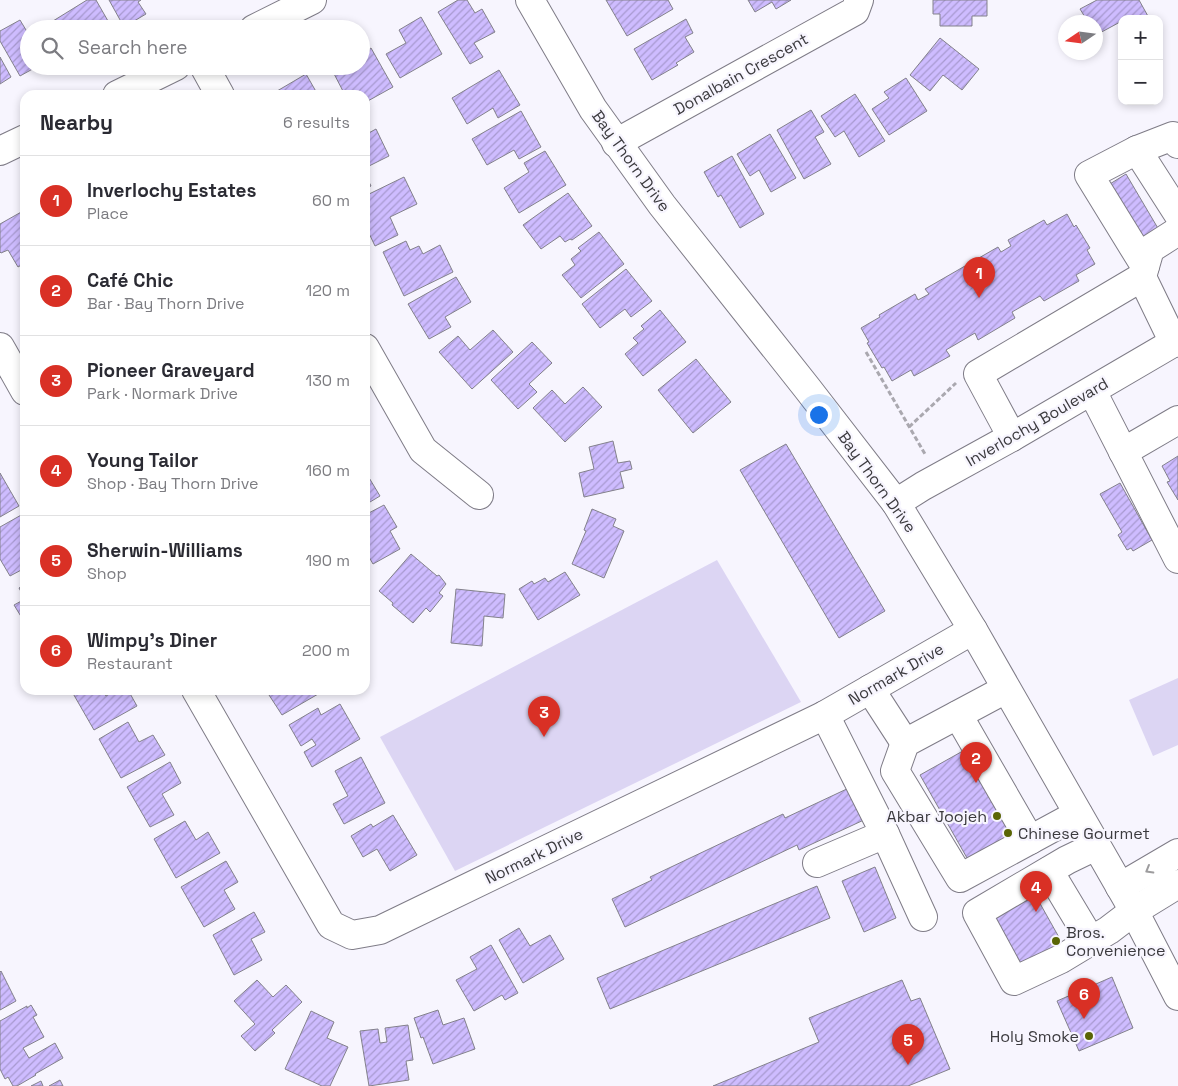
<!DOCTYPE html>
<html lang="en">
<head>
<meta charset="utf-8">
<style>
  :root { --surface:#fff; --page:#f2f2f3; --text:#2b2b33; --muted:#7c7c81; --line:#e1e1e2; --accent:#d93025 }
  body { margin:0; font-family:"Space Grotesk",sans-serif; background:var(--page); color:var(--text) }
  .controls { position:absolute; right:15px; top:15px; display:grid; overflow:hidden; border-radius:10px; box-shadow:0 2px 8px #0003 }
  .controls button { width:45px; height:45px; display:grid; place-items:center; padding:0; border:0; border-bottom:1px solid var(--line); background:var(--surface); color:var(--text); font:25px sans-serif }
  .compass { position:absolute; left:1058px; top:15px; width:45px; height:45px; border-radius:50%; background:var(--surface); box-shadow:0 2px 8px #0003; rotate:257deg }
  .you { position:absolute; left:818px; top:414px; width:18px; height:18px; margin:-12px; border:4px solid #fff; border-radius:50%; background:#1a73e8; box-shadow:0 0 0 8px #1a73e833 }
  .badge { display:grid; place-items:center; width:32px; height:32px; border-radius:50%; background:var(--accent); color:#fff; font-size:16px; font-weight:700 }
  .pin { position:absolute; translate:-50% -41px; filter:drop-shadow(0 1px 2px #0008) }
  .pin::after { content:''; position:absolute; top:26px; width:18px; height:15px; background:inherit; clip-path:polygon(0 0,100% 0,50% 100%) }
  .list { margin:0; padding:0; list-style:none }
  h2 { display:flex; justify-content:space-between; align-items:center; height:65px; margin:0; padding:0 20px; font-size:21px }
  h2 small { font-size:16px; font-weight:400; color:var(--muted) }
  .list li { display:grid; grid-template-columns:32px 1fr auto; gap:15px; align-items:center; box-sizing:border-box; height:90px; padding:0 20px; border-top:1px solid var(--line) }
  .list b { display:block; font-size:19px; white-space:nowrap }
  .list p { margin:0; font-size:16px; white-space:nowrap; color:var(--muted) }
  .list em { font-size:16px; font-style:normal; color:var(--muted) }
  .icon { flex:none; width:28px; height:28px; fill:none; stroke:currentColor; stroke-width:2; stroke-linecap:round; stroke-linejoin:round }
  .map { position:relative; flex:none; width:1178px; height:1086px; overflow:hidden }
  .search { position:absolute; background:var(--surface); box-shadow:0 2px 8px #0003; left:20px; top:20px; width:350px; height:55px; display:flex; align-items:center; gap:12px; box-sizing:border-box; padding:0 18px; border-radius:28px; color:var(--muted); font-size:19px }
  .panel { position:absolute; background:var(--surface); box-shadow:0 2px 8px #0003; left:20px; top:90px; width:350px; height:605px; border-radius:15px }
  .map>svg:first-child { display:block }
  .park { fill:#dcd5f3 }
  .building { fill:url(#building-hatch); stroke:#83818b }
  .lines { fill:none; stroke-linecap:round; stroke-linejoin:round }
  .minor-casing { stroke:#7f7c87; stroke-width:30 }
  .path { stroke:#aaa8af; stroke-width:3; stroke-dasharray:5 2.5; stroke-linecap:butt }
  .minor { stroke:#fff; stroke-width:28 }
  .oneway { stroke:#9d9c9e }
  .poi-dot { fill:#5a6506; stroke:#f7f5fe; stroke-width:2 }
  .labels { text-anchor:middle; dominant-baseline:central; stroke-width:4.5; stroke-linejoin:round; paint-order:stroke }
  .street-label { font-size:16px; fill:#3b3a3e; stroke:#f7f5fe }
  .poi-label { font-size:16px; fill:#3b3a3e; stroke:#f7f5fe; text-anchor:end }
</style>
</head>
<body>
<div class="map">
<svg width="1178" height="1086" viewBox="0 0 1178 1086">
  <defs>
    <pattern id="building-hatch" width="6" height="6" patternUnits="userSpaceOnUse" patternTransform="scale(1.25)"><rect width="6" height="6" fill="#cebcff"/><path d="M-1 1l2-2M0 6l6-6M5 7l2-2" fill="none" stroke="#a89ad0"/></pattern>
  </defs>
  <rect width="100%" height="100%" fill="#f7f5fe"/>
  <g class="park">
    <polygon points="717,560 801,702 455,871 380,737"/>
    <polygon points="1178,678 1178,745 1153,756 1129,700"/>
  </g>
  <g class="building">
    <polygon points="87,0 96,0 108,21 94,29 57,29 53,21"/>
    <polygon points="109,0 141,0 138,2 146,14 124,27"/>
    <polygon points="458,0 467,0 475,13 482,9 495,32 474,43 483,57 470,64 438,12"/>
    <polygon points="606,0 668,0 673,9 627,36"/>
    <polygon points="748,0 791,0 776,9 772,2 755,12"/>
    <polygon points="933,0 987,0 987,16 972,16 972,26 940,26 940,14 933,14"/>
    <polygon points="1097,0 1139,0 1149,18 1122,19 1122,21 1096,35 1096,22 1088,22 1080,9"/>
    <polygon points="421,17 442,54 400,78 386,54 406,43 399,30"/>
    <polygon points="686,19 693,33 685,37 694,52 676,63 678,65 652,80 634,49"/>
    <polygon points="20,20 29,35 29,66 38,66 20,76 0,41 0,31"/>
    <polygon points="940,38 979,69 962,90 943,75 930,91 910,75"/>
    <polygon points="371,48 393,87 366,102 365,95 362,95 360,91 352,95 345,95 330,66 361,66 361,54"/>
    <polygon points="0,57 11,77 0,84"/>
    <polygon points="499,70 520,105 498,118 493,108 467,124 452,98"/>
    <polygon points="306,74 318,95 272,95 272,94"/>
    <polygon points="906,78 927,111 889,135 872,109 889,98 884,92"/>
    <polygon points="855,94 885,141 859,157 844,131 835,137 821,116"/>
    <polygon points="811,110 824,132 815,137 831,164 804,179 777,130"/>
    <polygon points="521,111 541,147 519,159 514,150 487,165 472,139"/>
    <polygon points="376,129 389,156 365,168 365,135"/>
    <polygon points="770,134 796,178 771,192 759,170 750,176 737,154"/>
    <polygon points="545,151 566,185 519,213 504,188 529,172 524,163"/>
    <polygon points="732,156 764,214 740,228 721,195 718,197 704,172"/>
    <polygon points="365,174 371,186 365,189"/>
    <polygon points="1126,174 1159,230 1138,242 1105,187"/>
    <polygon points="404,177 417,204 390,217 398,235 375,246 365,225 365,196"/>
    <polygon points="568,193 592,226 572,240 570,239 565,242 560,236 541,249 523,225"/>
    <polygon points="23,211 25,214 25,263 18,267 8,250 1,253 0,252 0,224"/>
    <polygon points="1067,214 1074,227 1076,225 1090,248 1087,250 1095,264 1076,275 1079,281 1044,301 1040,296 1012,312 1015,318 978,340 975,333 946,350 950,356 914,376 911,370 892,381 884,367 882,368 867,343 869,342 861,328 880,317 879,315 915,294 918,300 929,294 925,289 998,247 1001,252 1011,246 1008,240 1044,220 1047,225"/>
    <polygon points="599,232 624,264 581,298 562,275 575,265 571,259 581,251 578,248"/>
    <polygon points="406,241 410,250 419,246 423,254 440,245 453,272 404,296 383,252"/>
    <polygon points="626,269 652,301 631,317 625,309 600,328 582,304"/>
    <polygon points="456,277 471,302 445,317 451,327 429,339 408,304"/>
    <polygon points="660,310 686,342 643,376 625,354 638,343 633,338 644,329 641,326"/>
    <polygon points="493,330 513,352 472,389 439,352 458,336 470,350"/>
    <polygon points="532,342 552,363 529,384 537,392 518,409 491,380"/>
    <polygon points="696,359 731,402 693,433 658,390"/>
    <polygon points="583,387 602,407 565,442 533,408 552,390 565,404"/>
    <polygon points="613,441 618,463 630,461 632,469 620,472 624,488 584,497 579,473 594,469 589,447"/>
    <polygon points="786,444 885,611 839,638 740,470"/>
    <polygon points="1178,456 1178,500 1167,482 1170,481 1162,466"/>
    <polygon points="365,471 380,496 365,505"/>
    <polygon points="0,473 19,506 0,517"/>
    <polygon points="1120,483 1152,540 1133,551 1131,548 1127,550 1118,535 1122,532 1100,494"/>
    <polygon points="384,505 397,527 390,531 400,549 373,564 365,550 365,515"/>
    <polygon points="592,509 616,519 613,526 624,531 604,578 572,564 586,531 584,530"/>
    <polygon points="23,514 25,518 25,541 23,543 25,547 25,568 10,576 0,559 0,527"/>
    <polygon points="411,554 437,576 439,575 446,584 439,593 443,596 430,612 426,608 413,623 392,605 393,603 379,591"/>
    <polygon points="565,572 580,595 538,620 519,589 532,581 534,584 545,578 548,582"/>
    <polygon points="25,584 25,623 14,605 25,599 19,588"/>
    <polygon points="456,589 505,594 503,618 484,616 482,646 451,643"/>
    <polygon points="71,690 102,690 106,696 116,690 128,690 137,706 94,730"/>
    <polygon points="277,690 325,690 282,715 269,695"/>
    <polygon points="340,704 360,739 312,767 304,752 316,745 312,739 301,746 289,725 318,708 321,715"/>
    <polygon points="128,722 139,742 153,735 165,755 121,778 99,739"/>
    <polygon points="970,747 1021,838 971,865 920,775"/>
    <polygon points="361,757 385,803 344,824 333,804 348,796 335,771"/>
    <polygon points="170,762 181,783 162,794 174,815 150,827 127,787"/>
    <polygon points="851,787 866,819 799,850 797,845 625,927 612,899 652,880 650,877 783,814 785,818"/>
    <polygon points="393,815 417,855 390,871 377,849 363,857 351,836 371,824 373,827"/>
    <polygon points="185,821 196,840 208,832 220,853 176,878 154,839"/>
    <polygon points="226,861 238,882 224,890 235,909 204,927 181,887"/>
    <polygon points="875,867 896,918 864,932 842,881"/>
    <polygon points="817,886 830,918 610,1009 597,978"/>
    <polygon points="1033,891 1065,948 1021,974 988,916"/>
    <polygon points="254,912 265,932 251,939 262,960 234,975 213,935"/>
    <polygon points="519,928 530,946 550,935 564,959 523,983 499,940"/>
    <polygon points="491,945 518,993 505,1000 502,995 474,1011 456,980 477,969 470,957"/>
    <polygon points="1,971 16,1001 0,1010 0,972"/>
    <polygon points="1112,977 1133,1028 1079,1051 1057,1001"/>
    <polygon points="257,980 273,997 286,985 302,1002 272,1030 275,1033 255,1051 241,1036 255,1024 234,1001"/>
    <polygon points="902,980 911,1001 920,998 950,1069 908,1086 713,1086 819,1042 809,1018"/>
    <polygon points="31,1005 37,1015 33,1017 44,1037 23,1048 29,1058 55,1043 63,1058 35,1074 36,1075 17,1086 13,1086 8,1077 5,1079 0,1069 0,1021 27,1006 27,1008"/>
    <polygon points="438,1010 443,1025 464,1018 475,1049 433,1064 423,1037 421,1038 414,1018"/>
    <polygon points="311,1011 334,1022 327,1038 348,1047 330,1086 322,1086 285,1069"/>
    <polygon points="408,1025 413,1060 406,1061 409,1080 369,1086 360,1031 378,1029 380,1043 387,1042 385,1028"/>
    <polygon points="60,1080 63,1086 49,1086"/>
    <polygon points="41,1081 43,1086 31,1086"/>
  </g>
  <g class="lines">
    <g class="minor-casing">
      <g id="minor">
        <polyline points="530,0 593,109 662,205 807,388 896,503 973,630 1134,911 1178,996"/>
        <polyline points="254,29 312,0"/>
        <polyline points="204,66 220,95"/>
        <polyline points="117,95 176,66"/>
        <polyline points="616,143 855,11 859,0"/>
        <polyline points="1137,150 1178,214"/>
        <polyline points="0,151 25,139"/>
        <polyline points="1145,266 1089,175 1137,150 1173,136 1178,144"/>
        <polyline points="1142,277 1150,249 1178,231"/>
        <polyline points="0,347 25,391"/>
        <polyline points="365,348 423,450 479,495"/>
        <polyline points="1092,391 1178,559"/>
        <polyline points="1012,437 978,374 1142,277 1174,343"/>
        <polyline points="1123,452 1178,420"/>
        <polyline points="896,503 923,486 1012,437 1178,340"/>
        <polyline points="870,689 905,743"/>
        <polyline points="1006,689 905,743 895,771 960,878 1078,814"/>
        <polyline points="196,690 331,925 352,935 380,930 825,715 973,630"/>
        <polyline points="958,715 1030,840"/>
        <polyline points="885,834 923,917"/>
        <polyline points="1096,846 1067,860 977,913 1014,981 1061,959 1109,930 1134,911 1178,884"/>
        <polyline points="817,863 885,834 825,715"/>
        <polyline points="1049,871 1091,941"/>
        <polyline points="1120,887 1178,853"/>
      </g>
    </g>
    <g class="path">
      <polyline points="866,352 925,454"/>
      <polyline points="909,427 956,383"/>
    </g>
    <use href="#minor" class="minor"/>
  </g>
  <defs><path id="oneway-chevron" d="M-2-3.5L2.5 0L-2 3.5" fill="none" stroke-width="1.6" stroke-linecap="round" stroke-linejoin="round" transform="scale(1.25)"/></defs>
  <use class="oneway" href="#oneway-chevron" transform="translate(1149 870) rotate(150)"/>
  <g class="poi-dot">
    <circle cx="997" cy="816" r="5"/>
    <circle cx="1008" cy="833" r="5"/>
    <circle cx="1056" cy="941" r="5"/>
    <circle cx="1089" cy="1036" r="5"/>
  </g>
  <g class="labels">
    <g class="street-label">
      <text transform="translate(741 74) rotate(-29)">Donalbain Crescent</text>
      <text transform="translate(631 161) rotate(54)">Bay Thorn Drive</text>
      <text transform="translate(1037 422) rotate(-30)">Inverlochy Boulevard</text>
      <text transform="translate(877 482) rotate(54)">Bay Thorn Drive</text>
      <text transform="translate(896 674) rotate(-30)">Normark Drive</text>
      <text transform="translate(534 856) rotate(-26)">Normark Drive</text>
    </g>
    <g class="poi-label">
      <text x="987" y="816">Akbar Joojeh</text>
      <text x="1018" y="833" text-anchor="start">Chinese Gourmet</text>
      <text x="1066" y="932" text-anchor="start">Bros.<tspan x="1066" dy="18">Convenience</tspan></text>
      <text x="1079" y="1036">Holy Smoke</text>
    </g>
  </g>
</svg>
<div class="controls">
<button>+</button>
<button>−</button>
</div>
<svg class="compass" viewBox="-18 -18 36 36"><path d="M0-13l5 13h-10z" fill="#e53935"/><path d="M0 13l5-13h-10z" fill="#7c7c81"/></svg>
<div class="you"></div>
<div class="pin badge" style="left:979px;top:298px">1</div>
<div class="pin badge" style="left:976px;top:783px">2</div>
<div class="pin badge" style="left:544px;top:737px">3</div>
<div class="pin badge" style="left:1036px;top:912px">4</div>
<div class="pin badge" style="left:908px;top:1065px">5</div>
<div class="pin badge" style="left:1084px;top:1019px">6</div>
<div class="search"><svg class="icon" aria-label="search" viewBox="0 0 24 24"><circle cx="10" cy="10" r="6"/><path d="M15 15l6 6"/></svg>Search here</div>
<section class="panel">
<h2>Nearby<small>6 results</small></h2>
<ul class="list">
<li><span class="badge">1</span><div><b>Inverlochy Estates</b><p>Place</p></div><em>60 m</em></li>
<li><span class="badge">2</span><div><b>Café Chic</b><p>Bar · Bay Thorn Drive</p></div><em>120 m</em></li>
<li><span class="badge">3</span><div><b>Pioneer Graveyard</b><p>Park · Normark Drive</p></div><em>130 m</em></li>
<li><span class="badge">4</span><div><b>Young Tailor</b><p>Shop · Bay Thorn Drive</p></div><em>160 m</em></li>
<li><span class="badge">5</span><div><b>Sherwin-Williams</b><p>Shop</p></div><em>190 m</em></li>
<li><span class="badge">6</span><div><b>Wimpy's Diner</b><p>Restaurant</p></div><em>200 m</em></li>
</ul>
</section>
</div>
</body>
</html>
